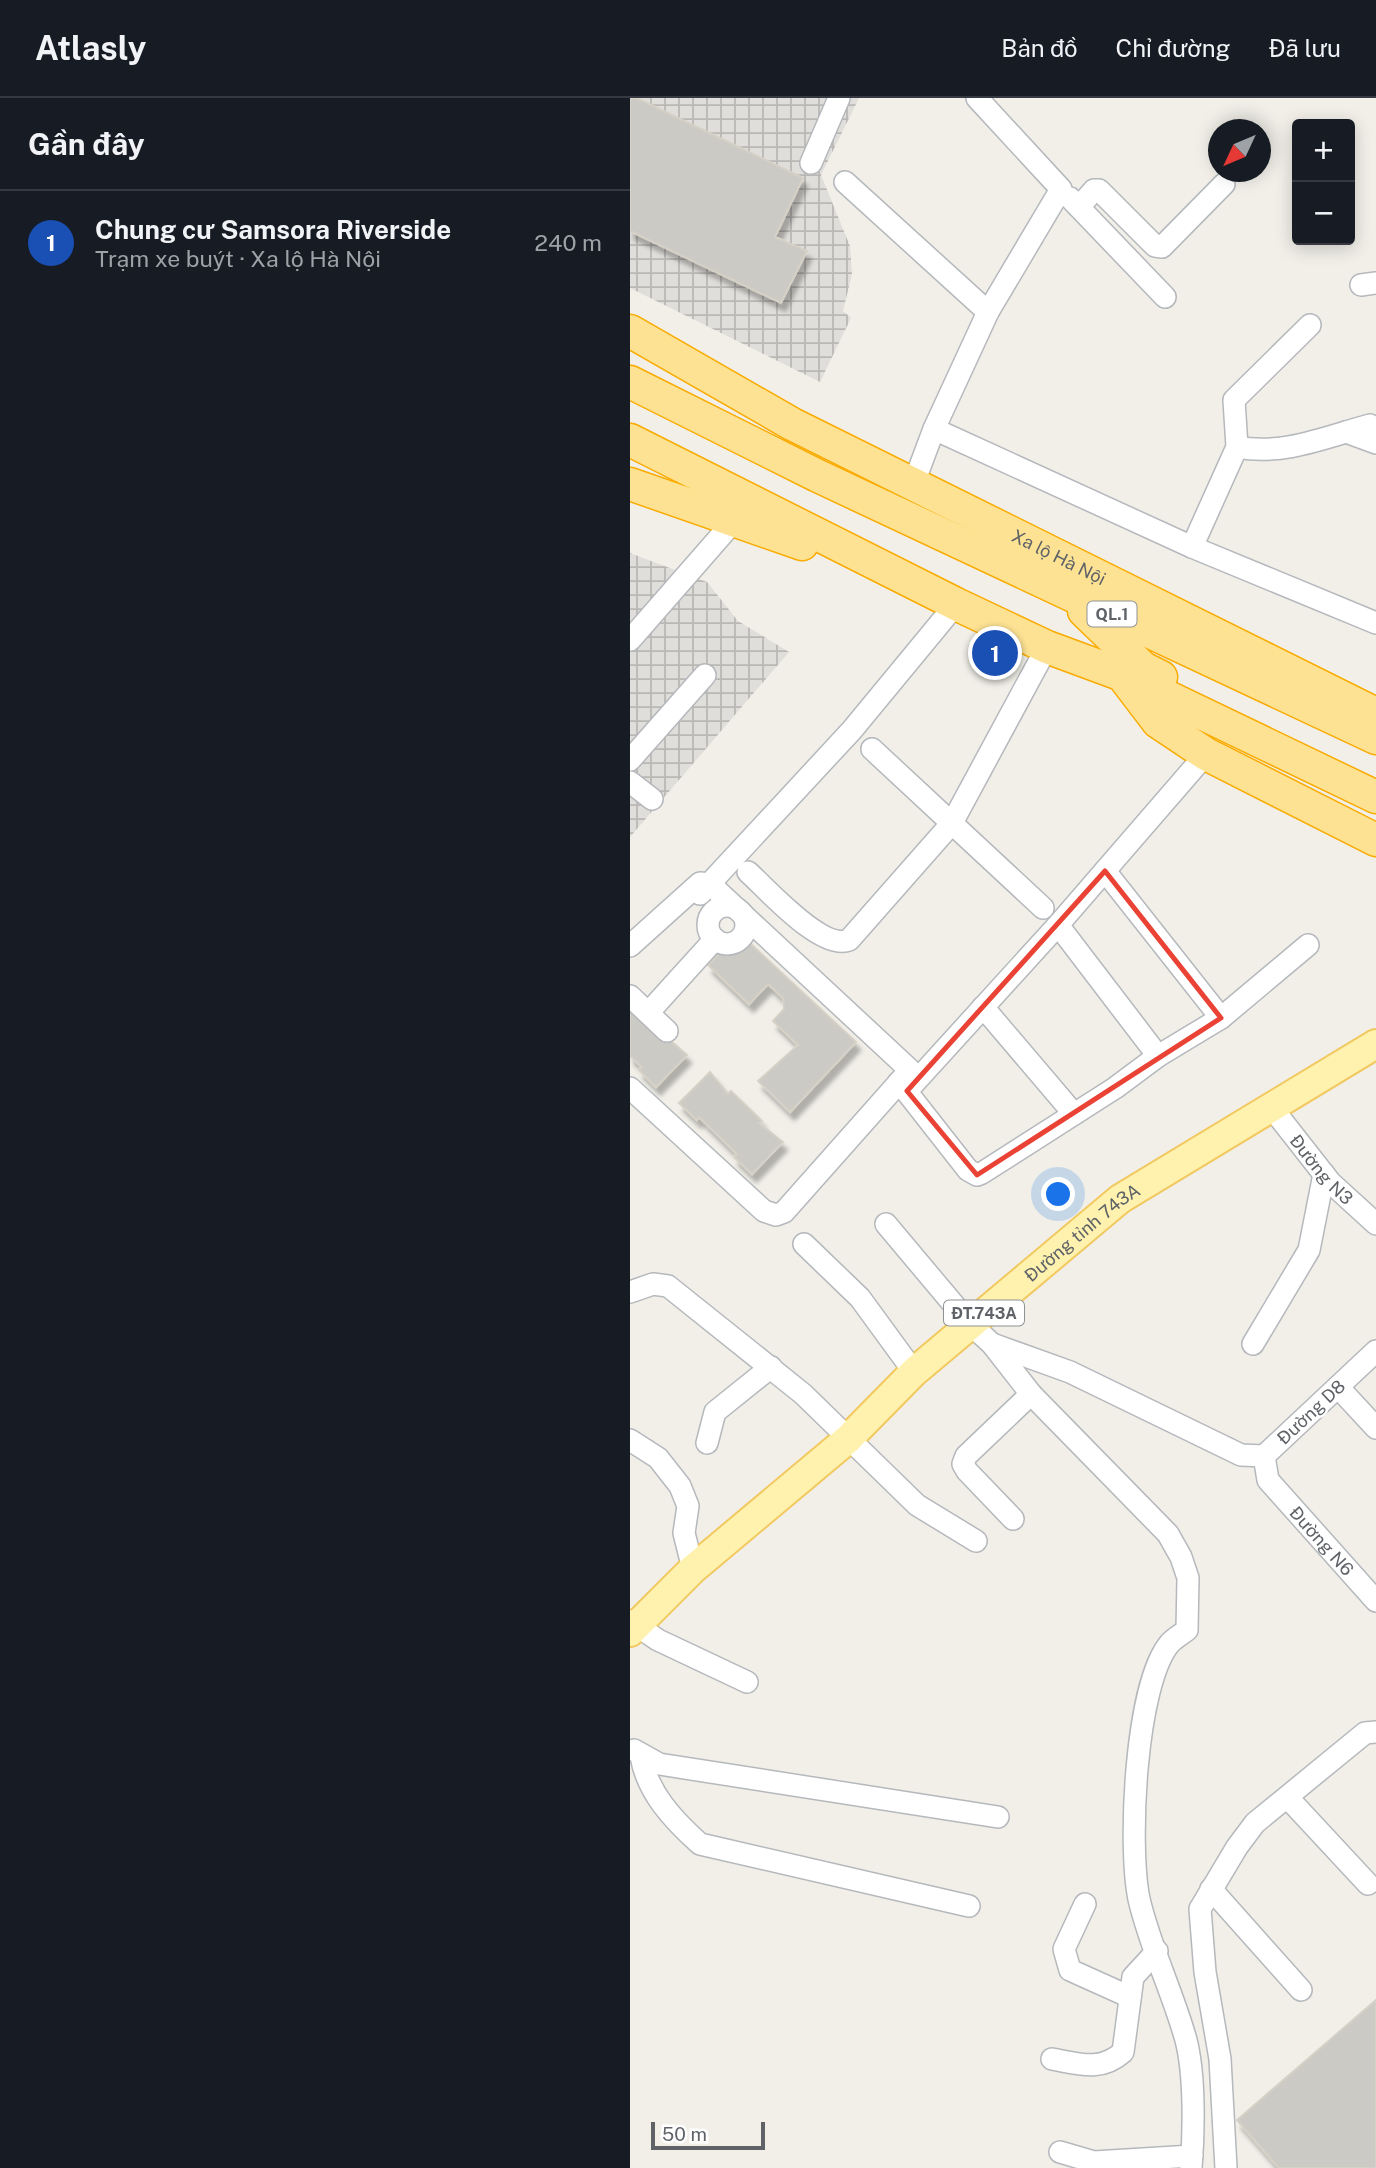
<!DOCTYPE html>
<html lang="vi">
<head>
<meta charset="utf-8">
<style>
  :root { --surface:#171b24; --page:#20242c; --text:#f1f3f6; --muted:#9ea1a6; --line:#363941; --accent:#ea4335 }
  body { margin:0; font-family:"Public Sans",sans-serif; background:var(--page); color:var(--text) }
  .controls { position:absolute; right:21px; top:21px; display:grid; overflow:hidden; border-radius:7px; box-shadow:0 4px 18px #0003 }
  .controls button { width:63px; height:63px; display:grid; place-items:center; padding:0; border:0; border-bottom:2px solid var(--line); background:var(--surface); color:var(--text); font:35px sans-serif }
  .compass { position:absolute; left:578px; top:21px; width:63px; height:63px; border-radius:50%; background:var(--surface); box-shadow:0 4px 18px #0003; rotate:226deg }
  .scale { position:absolute; left:21px; bottom:18px; width:114px; box-sizing:border-box; padding-left:7px; border:4px solid #5f6368; border-top:0; font-size:19px; line-height:24px; white-space:nowrap; color:#5f6368; -webkit-text-stroke:5px #fff; paint-order:stroke }
  .you { position:absolute; left:429px; top:1097px; width:24px; height:24px; margin:-18px; border:5px solid #fff; border-radius:50%; background:#1a73e8; box-shadow:0 0 0 10px #1a73e833 }
  .badge { display:grid; place-items:center; width:46px; height:46px; border-radius:50%; background:var(--accent); color:#fff; font-size:23px; font-weight:700 }
  .pin { position:absolute; translate:-50% -50%; border:4px solid #fff; box-shadow:0 2px 7px #0006 }
  .list { margin:0; padding:0; list-style:none }
  h2 { display:flex; justify-content:space-between; align-items:center; height:91px; margin:0; padding:0 28px; font-size:30px }
  h2 small { font-size:23px; font-weight:400; color:var(--muted) }
  .list li { display:grid; grid-template-columns:46px 1fr auto; gap:21px; align-items:center; box-sizing:border-box; height:105px; padding:0 28px; border-top:2px solid var(--line) }
  .list b { display:block; font-size:26px; white-space:nowrap }
  .list p { margin:0; font-size:23px; white-space:nowrap; color:var(--muted) }
  .list em { font-size:23px; font-style:normal; color:var(--muted) }
  .map { position:relative; flex:none; width:746px; height:2070px; overflow:hidden }
  header { display:flex; align-items:center; gap:42px; box-sizing:border-box; height:98px; padding:0 35px; background:var(--surface); border-bottom:2px solid var(--line) }
  header strong { font-size:33px }
  nav { display:flex; gap:38px; margin-inline-start:auto; font-size:24px }
  main { display:flex }
  aside { flex:1; background:var(--surface) }
  .map>svg:first-child { display:block }
  .industrial { fill:url(#industrial-grid) }
  .building { fill:#cccac5; stroke:#d6d1c6; stroke-width:2; filter:url(#shadow) }
  .lines { fill:none; stroke-linecap:round; stroke-linejoin:round }
  .minor-casing { stroke:#b5b8bc; stroke-width:24 }
  .major-casing { stroke:#f2c960; stroke-width:32 }
  .highway-casing { stroke:#f9ab00; stroke-width:35 }
  .minor { stroke:#fff; stroke-width:21 }
  .major { stroke:#fff2af; stroke-width:28 }
  .highway { stroke:#fde293; stroke-width:32 }
  .marked { fill:none; stroke:#ea4335; stroke-width:5; stroke-linejoin:round }
  .labels { text-anchor:middle; dominant-baseline:central; stroke-width:5; stroke-linejoin:round; paint-order:stroke }
  .shield { fill:#fff; stroke:#8f9295; stroke-width:2 }
  .shield-label { font-size:16px; font-weight:bold; fill:#5f6368 }
  .street-label { font-size:18px; fill:#5f6368; stroke:#fff }
</style>
</head>
<body>
<header>
<strong>Atlasly</strong>
<nav><a>Bản đồ</a><a>Chỉ đường</a><a>Đã lưu</a></nav>
</header>
<main>
<aside>
<h2>Gần đây<small></small></h2>
<ul class="list">
<li><span class="badge" style="background:#1a4fb4">1</span><div><b>Chung cư Samsora Riverside</b><p>Trạm xe buýt · Xa lộ Hà Nội</p></div><em>240 m</em></li>
</ul>
</aside>
<div class="map">
<svg width="746" height="2070" viewBox="0 0 746 2070">
  <defs>
    <pattern id="industrial-grid" width="8" height="8" patternUnits="userSpaceOnUse" patternTransform="scale(1.75)"><rect width="8" height="8" fill="#e0deda"/><path d="M0 4h8M4 0v8" fill="none" stroke="#b9b8b5"/></pattern>
    <filter id="shadow"><feDropShadow dx="4.5" dy="8" stdDeviation="2" flood-color="#0004"/></filter>
  </defs>
  <rect width="100%" height="100%" fill="#f1efe8"/>
  <g class="industrial">
    <polygon points="0,0 229,0 191,77 220,148 222,176 213,213 221,220 190,284 0,190"/>
    <polygon points="0,455 77,484 108,523 159,554 0,739"/>
  </g>
  <g class="building">
    <polygon points="0,0 7,0 173,80 145,139 177,153 151,205 0,133"/>
    <polygon points="109,835 226,944 160,1014 128,983 168,947 143,923 154,911 153,900 138,886 119,906 78,867"/>
    <polygon points="0,907 57,957 26,989 9,972 12,969 0,958"/>
    <polygon points="80,974 98,996 101,993 132,1023 129,1025 153,1044 122,1076 104,1059 107,1056 69,1019 67,1022 49,1005"/>
    <polygon points="746,1902 746,2070 649,2070 607,2022"/>
  </g>
  <g class="lines">
    <g class="minor-casing">
      <g id="minor">
        <polyline points="181,65 209,0"/>
        <polyline points="215,84 358,214"/>
        <polyline points="440,100 535,199"/>
        <polyline points="449,109 464,92 469,92 525,148 532,149 594,86"/>
        <polyline points="731,187 746,185"/>
        <polyline points="304,331 562,449 746,525"/>
        <polyline points="716,334 746,345"/>
        <path d="M 607,349 C 653,358 696,339 740,327"/>
        <polyline points="283,387 304,331 358,214 431,91 347,0"/>
        <polyline points="562,449 607,349 604,302 680,227"/>
        <polyline points="0,542 103,424"/>
        <polyline points="242,651 413,810"/>
        <polyline points="0,662 75,577"/>
        <polyline points="0,684 22,701"/>
        <polyline points="475,773 591,920"/>
        <path d="M 118,774 C 139,793 192,853 219,842 L 322,725 L 417,549"/>
        <polyline points="70,796 222,632 326,506"/>
        <circle cx="97" cy="827" r="19"/>
        <polyline points="428,827 528,958"/>
        <polyline points="0,848 70,785 80,786 280,972 154,1114 146,1117 134,1113 0,990"/>
        <polyline points="0,898 37,933"/>
        <polyline points="353,909 444,1016"/>
        <polyline points="18,915 85,841"/>
        <polyline points="269,984 338,1072 347,1077 352,1075 485,990 528,958 591,920 678,847"/>
        <polyline points="277,993 428,827 576,656"/>
        <path id="s1" d="M 642,1010 L 700,1084 L 746,1126"/>
        <path d="M 256,1126 L 340,1226 L 362,1246 L 401,1296 L 538,1436 L 551,1459 L 558,1480 L 557,1532 C 552,1536 545,1540 540,1545 C 505,1586 498,1748 509,1801 C 520,1849 543,1895 556,1942 C 565,1977 564,2034 561,2070"/>
        <polyline points="174,1146 230,1200 284,1274"/>
        <polyline points="0,1194 23,1186 38,1188 173,1296 287,1407 346,1443"/>
        <polyline points="362,1246 440,1274 611,1357 634,1358"/>
        <polyline points="623,1246 679,1152 694,1076"/>
        <path id="s2" d="M 746,1253 L 634,1358 L 638,1382 L 746,1503"/>
        <polyline points="708,1289 746,1330"/>
        <polyline points="0,1342 28,1360 50,1388 58,1408 54,1435 63,1471"/>
        <polyline points="77,1345 85,1314 141,1269"/>
        <polyline points="383,1421 337,1373 333,1366 336,1358 401,1296"/>
        <polyline points="0,1523 28,1542 117,1584"/>
        <polyline points="4,1652 29,1666 368,1719"/>
        <path d="M 11,1658 C 17,1694 43,1722 70,1746 L 339,1808"/>
        <polyline points="658,1700 738,1786"/>
        <polyline points="581,1791 671,1892"/>
        <polyline points="455,1806 434,1851 440,1872 500,1899"/>
        <path d="M 422,1961 C 449,1966 471,1974 493,1954 L 503,1879 L 527,1853"/>
        <polyline points="430,2054 464,2064 562,2058"/>
        <polyline points="596,2070 590,1961 575,1874 570,1811 607,1749 625,1725 735,1635 746,1634"/>
      </g>
    </g>
    <g class="major-casing">
      <g id="major">
        <path id="s3" d="M 0,1534 L 63,1471 L 218,1341 L 284,1274 L 490,1101 L 746,946"/>
      </g>
    </g>
    <g class="highway-casing">
      <g id="highway">
        <path id="s4" d="M 0,233 L 162,326 L 746,616"/>
        <polyline points="0,284 188,378 746,640"/>
        <polyline points="0,342 326,506 417,549 490,576 746,699"/>
        <polyline points="0,386 172,446"/>
        <polyline points="454,513 513,570 531,579"/>
        <polyline points="496,582 528,624 576,656 746,742"/>
      </g>
    </g>
    <use href="#minor" class="minor"/>
    <use href="#major" class="major"/>
    <use href="#highway" class="highway"/>
  </g>
  <path class="marked" d="M 475,773 L 591,920 L 347,1077 L 277,993 Z"/>
  <g class="labels">
    <g class="shield">
      <rect x="457.5" y="503.5" width="49" height="25" rx="5"/>
      <rect x="314" y="1202.5" width="80" height="25" rx="5"/>
    </g>
    <g class="shield-label">
      <text x="482" y="516">QL.1</text>
      <text x="354" y="1215">ĐT.743A</text>
    </g>
    <g class="street-label">
      <text stroke="none"><textPath href="#s4" startOffset="485">Xa lộ Hà Nội</textPath></text>
      <text stroke="none"><textPath href="#s1" startOffset="79">Đường N3</textPath></text>
      <text stroke="none"><textPath href="#s3" startOffset="604">Đường tỉnh 743A</textPath></text>
      <text transform="translate(681 1314) rotate(-43)">Đường D8</text>
      <text stroke="none"><textPath href="#s2" startOffset="259">Đường N6</textPath></text>
    </g>
  </g>
</svg>
<div class="controls">
<button>+</button>
<button>−</button>
</div>
<svg class="compass" viewBox="-18 -18 36 36"><path d="M0-13l5 13h-10z" fill="#e53935"/><path d="M0 13l5-13h-10z" fill="#9ea1a6"/></svg>
<div class="scale">50 m</div>
<div class="you"></div>
<div class="pin badge" style="left:365px;top:555px;background:#1a4fb4">1</div>
</div>
</main>
</body>
</html>
